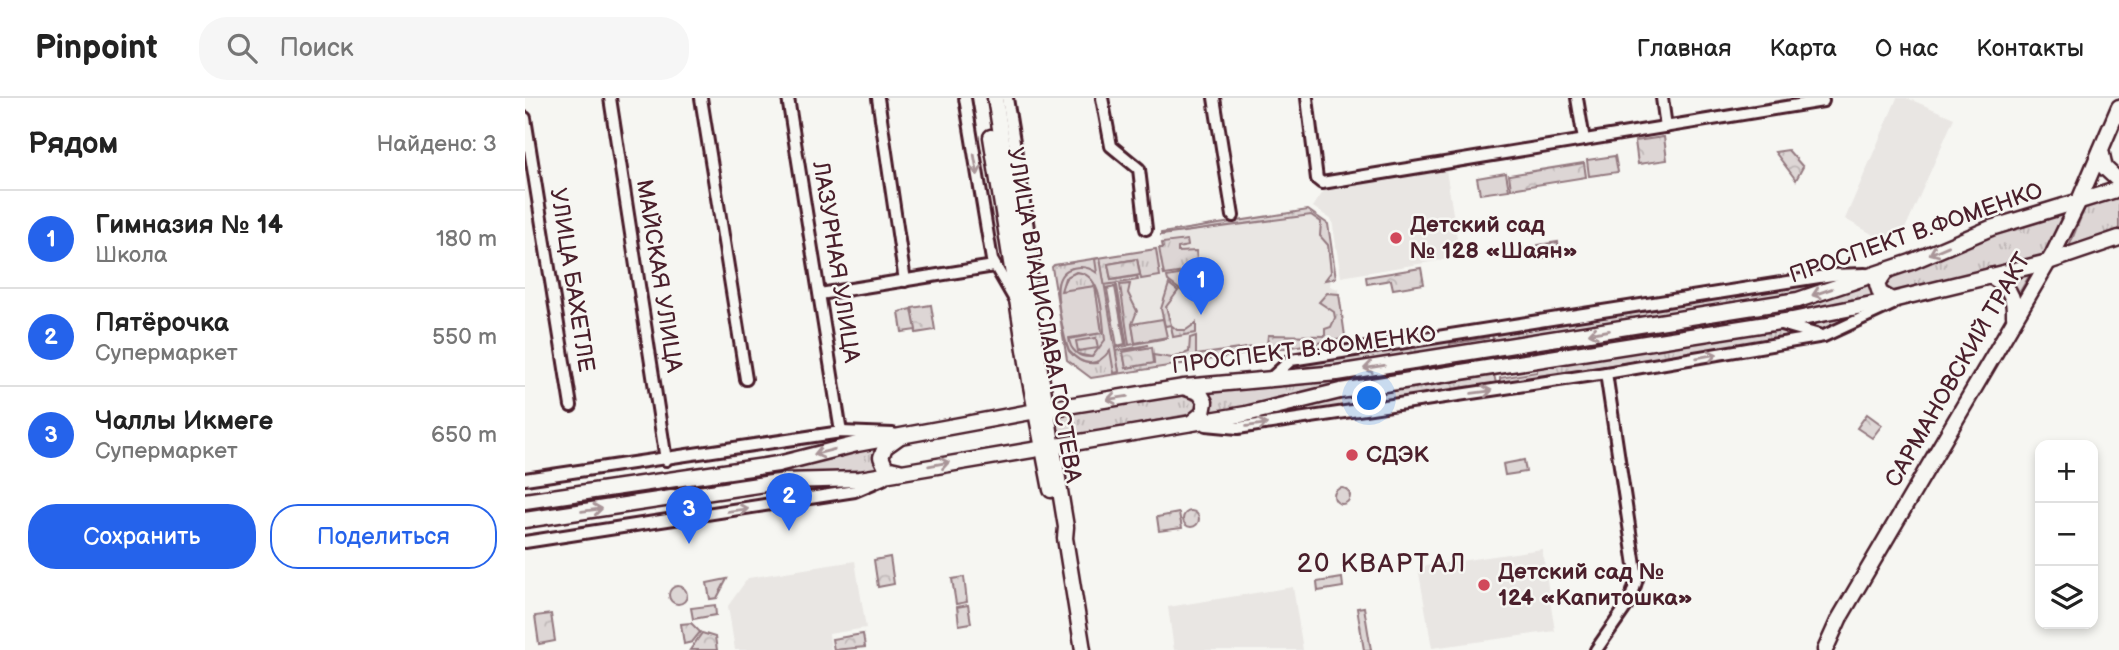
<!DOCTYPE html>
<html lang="ru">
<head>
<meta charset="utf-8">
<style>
  :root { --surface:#fff; --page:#f6f6f6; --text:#222; --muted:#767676; --line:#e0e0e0; --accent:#2563eb }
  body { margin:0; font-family:"Balsamiq Sans",sans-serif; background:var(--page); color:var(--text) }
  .controls { position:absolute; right:21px; bottom:21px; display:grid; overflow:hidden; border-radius:14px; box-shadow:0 4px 10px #0003 }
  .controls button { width:63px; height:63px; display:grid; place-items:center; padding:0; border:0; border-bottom:2px solid var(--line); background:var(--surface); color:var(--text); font:35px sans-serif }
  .you { position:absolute; left:845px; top:301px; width:24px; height:24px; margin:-18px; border:5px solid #fff; border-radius:50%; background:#1a73e8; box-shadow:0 0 0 10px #1a73e833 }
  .badge { display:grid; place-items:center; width:46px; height:46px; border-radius:50%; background:var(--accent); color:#fff; font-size:23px; font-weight:700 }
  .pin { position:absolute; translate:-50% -58px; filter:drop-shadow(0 2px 4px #0008) }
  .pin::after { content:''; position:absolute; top:37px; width:24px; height:21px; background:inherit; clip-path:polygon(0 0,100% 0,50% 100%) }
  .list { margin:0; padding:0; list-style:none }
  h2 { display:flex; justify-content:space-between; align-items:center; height:91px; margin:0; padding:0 28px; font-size:30px }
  h2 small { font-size:23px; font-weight:400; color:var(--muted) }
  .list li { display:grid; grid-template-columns:46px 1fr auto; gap:21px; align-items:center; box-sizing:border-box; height:98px; padding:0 28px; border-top:2px solid var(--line) }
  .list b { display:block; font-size:26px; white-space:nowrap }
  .list p { margin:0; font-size:23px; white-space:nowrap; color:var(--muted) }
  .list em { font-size:23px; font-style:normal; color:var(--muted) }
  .actions { display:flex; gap:14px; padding:21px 28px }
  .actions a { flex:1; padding:16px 0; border:2px solid var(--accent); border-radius:28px; text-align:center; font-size:24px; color:var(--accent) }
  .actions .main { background:var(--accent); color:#fff }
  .icon { flex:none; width:38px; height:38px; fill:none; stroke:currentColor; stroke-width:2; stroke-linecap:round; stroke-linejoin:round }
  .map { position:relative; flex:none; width:1594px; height:552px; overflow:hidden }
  header { display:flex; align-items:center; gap:42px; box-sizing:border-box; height:98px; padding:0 35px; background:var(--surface); border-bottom:2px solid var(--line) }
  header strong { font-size:33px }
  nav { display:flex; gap:38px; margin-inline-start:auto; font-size:24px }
  .search { width:490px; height:63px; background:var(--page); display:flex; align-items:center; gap:18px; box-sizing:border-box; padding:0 24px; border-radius:28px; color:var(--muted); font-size:26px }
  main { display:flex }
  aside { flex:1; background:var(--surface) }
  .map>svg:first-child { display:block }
  .built { fill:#e9e6e3 }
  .grass { fill:url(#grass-tufts); stroke:#947a80; stroke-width:2; fill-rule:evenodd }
  .forest { fill:url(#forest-crowns); stroke:#947a80; stroke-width:2 }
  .pitch { fill:#ddd6d5; stroke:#947a80; stroke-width:2; fill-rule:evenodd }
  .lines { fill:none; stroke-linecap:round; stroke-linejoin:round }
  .minor-casing { stroke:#4a1f2b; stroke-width:16 }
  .major-casing { stroke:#4a1f2b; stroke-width:19 }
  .minor { stroke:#f6f6f2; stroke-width:10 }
  .major { stroke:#f6f6f2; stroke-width:14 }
  .oneway { stroke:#a99598 }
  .poi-dot { fill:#d1495b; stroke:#f6f6f2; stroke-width:2.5 }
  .labels { text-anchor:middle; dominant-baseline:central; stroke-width:5; stroke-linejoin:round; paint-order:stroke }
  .poi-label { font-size:23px; font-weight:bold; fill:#4a1f2b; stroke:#f6f6f2; text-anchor:start }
  .street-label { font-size:23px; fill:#4a1f2b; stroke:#f6f6f2 }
  .quarter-label { font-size:26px; letter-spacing:2px; fill:#4a1f2b; stroke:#f6f6f2 }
</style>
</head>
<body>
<header>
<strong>Pinpoint</strong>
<div class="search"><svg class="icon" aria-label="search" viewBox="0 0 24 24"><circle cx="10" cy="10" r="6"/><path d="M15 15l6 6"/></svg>Поиск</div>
<nav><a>Главная</a><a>Карта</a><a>О нас</a><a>Контакты</a></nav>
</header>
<main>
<aside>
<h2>Рядом<small>Найдено: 3</small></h2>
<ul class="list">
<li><span class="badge">1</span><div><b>Гимназия № 14</b><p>Школа</p></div><em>180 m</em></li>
<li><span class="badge">2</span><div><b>Пятёрочка</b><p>Супермаркет</p></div><em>550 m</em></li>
<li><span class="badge">3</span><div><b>Чаллы Икмеге</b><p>Супермаркет</p></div><em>650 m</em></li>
</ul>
<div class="actions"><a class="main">Сохранить</a><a>Поделиться</a></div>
</aside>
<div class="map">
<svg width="1594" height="552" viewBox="0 0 1594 552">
  <defs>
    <pattern id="grass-tufts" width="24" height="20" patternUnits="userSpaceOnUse" patternTransform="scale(1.75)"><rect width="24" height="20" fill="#ddd6d5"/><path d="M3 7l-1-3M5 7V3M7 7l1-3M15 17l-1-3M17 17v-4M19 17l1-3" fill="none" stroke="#bfb7b7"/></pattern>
    <pattern id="forest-crowns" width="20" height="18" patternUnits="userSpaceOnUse" patternTransform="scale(1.75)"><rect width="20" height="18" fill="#ddd6d5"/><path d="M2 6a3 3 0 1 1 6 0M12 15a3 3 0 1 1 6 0" fill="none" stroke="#bfb7b7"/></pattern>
  </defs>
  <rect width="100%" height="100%" fill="#f6f6f2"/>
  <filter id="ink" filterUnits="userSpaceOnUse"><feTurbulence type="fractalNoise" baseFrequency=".0143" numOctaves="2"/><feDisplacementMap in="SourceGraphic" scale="14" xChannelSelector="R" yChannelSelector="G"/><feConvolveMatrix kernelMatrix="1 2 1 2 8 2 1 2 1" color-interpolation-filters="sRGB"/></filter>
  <g filter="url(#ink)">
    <g class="built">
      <polygon points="1372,0 1382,0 1429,20 1380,131 1363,145 1320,121"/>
      <polygon points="921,72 935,159 816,179 807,122 788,109 800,91"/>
      <polygon points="783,112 803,126 811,180 806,180 805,188 813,191 820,238 818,241 566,280 542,262 529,167 638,150 636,135"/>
      <polygon points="1017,451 1030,533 907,550 893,469"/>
      <polygon points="330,463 341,530 304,536 306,552 210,552 203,508 223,480"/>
      <polygon points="768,489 778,552 649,552 643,509"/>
    </g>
    <g class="grass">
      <polygon points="1594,97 1594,132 1576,143 1542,154 1560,109"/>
      <polygon points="783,112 803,126 811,180 800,182 806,174 803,147 795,138 796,124 786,117 636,137 636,135"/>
      <polygon points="1542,115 1516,161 1360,197 1358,182 1364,179 1471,136"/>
      <polygon points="662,142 663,148 653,150 653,154 671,153 673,172 639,177 634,150 638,150 637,145"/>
      <path d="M 631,151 L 635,178 L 616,181 L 612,161 L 583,166 L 586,182 L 612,178 L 613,182 L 579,187 L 575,160 L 573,176 L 547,170 C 540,174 535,178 533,186 C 531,194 535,205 536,214 C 540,236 541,269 572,265 L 585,251 L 594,274 L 590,253 L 623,247 L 598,254 L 601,270 L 629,265 L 628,257 L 647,260 L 664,254 L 665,240 L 671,238 L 671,257 L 742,247 L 743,237 L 800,238 L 800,231 L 806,229 L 810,220 L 809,214 L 794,204 L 802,195 L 814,196 L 820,238 L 818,241 L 566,280 L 542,262 L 527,169 L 529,167 Z"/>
      <polygon points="1508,171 1492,199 1474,179"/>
      <path d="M 552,174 C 579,175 577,221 581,242 L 567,259 L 552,256 L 544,247 L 536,190 L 542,178 ZM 569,188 L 577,235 L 545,241 Z"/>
      <polygon points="670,174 669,202 643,183 642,179"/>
      <polygon points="1322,179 1278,195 990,243 968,243 967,233"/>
      <polygon points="605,186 603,195 612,213 607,226 610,244 642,240 604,247 595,187"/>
      <polygon points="644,186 653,193 641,209 646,227 652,232 661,232 671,225 671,235 648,239 646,227 640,228 636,211"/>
      <polygon points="1346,186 1347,195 1352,202 703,315 680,315 677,294"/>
      <path d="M 592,188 L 602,248 L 589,250 L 579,190 ZM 590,189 L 600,246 L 592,248 L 582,191 Z"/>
      <polygon points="1343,212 1291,234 975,285 975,280 1012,274 1012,270 1034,263"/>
      <path d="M 962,233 L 963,240 L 925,246 L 925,249 C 873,267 812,271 757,274 L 771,264 Z"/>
      <polygon points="954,275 969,277 971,285 715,327 703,326 791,304"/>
      <polygon points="663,295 672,305 671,312 666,316 529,342 525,317"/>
      <polygon points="352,350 350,361 355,372 30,414 29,406 259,369 327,351"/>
    </g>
    <g class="forest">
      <polygon points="1139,39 1142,62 1113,66 1110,43"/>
      <polygon points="1263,52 1278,69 1271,82 1250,54"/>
      <polygon points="1059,65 1061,79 986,91 984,77"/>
      <polygon points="1033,144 1035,158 1015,160 1013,147"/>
      <polygon points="612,161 615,177 586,182 583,166"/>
      <polygon points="896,170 899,186 868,191 866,182 842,186 841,179"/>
      <polygon points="406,207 410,232 391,235 387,210"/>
      <polygon points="627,249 629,265 601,270 598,254"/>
      <polygon points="1342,316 1357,327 1347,340 1332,330"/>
      <polygon points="999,362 1001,374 980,377 978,366"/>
      <circle cx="817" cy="398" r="8"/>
      <circle cx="666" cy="421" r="8"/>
      <polygon points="654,415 657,430 634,433 632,419"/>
      <polygon points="365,459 369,486 353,489 349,462"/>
      <polygon points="439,479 442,504 431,506 427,481"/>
      <polygon points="817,480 818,489 793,493 792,484"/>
      <polygon points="202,481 192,500 185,501 182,485"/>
      <circle cx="153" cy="497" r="9"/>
      <polygon points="443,507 446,525 434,527 432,509"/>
      <polygon points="839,509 846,552 839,552 832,510"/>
      <polygon points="26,516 30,543 14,546 10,518"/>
      <polygon points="166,525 175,534 167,544 159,546 156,526"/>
      <polygon points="177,535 190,539 192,552 165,552"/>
      <polygon points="338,536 340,549 309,552 307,541"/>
    </g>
    <g class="pitch">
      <polygon points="1090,58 1093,74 1064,78 1062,62"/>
      <polygon points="981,75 984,92 955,96 952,80"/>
      <path d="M 575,160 L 594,274 L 589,275 L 585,252 C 573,269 558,269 544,253 C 539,241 531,201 533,187 C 536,167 559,165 572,175 L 570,161 ZM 551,174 C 579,175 577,221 580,242 L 567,259 C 554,260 545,253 544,240 L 577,235 L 570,188 L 536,193 L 540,180 Z"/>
      <polygon points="387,211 391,232 377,234 374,214"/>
      <polygon points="638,221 642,239 610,245 607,226"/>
      <polygon points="571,240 573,250 553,253 551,243"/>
      <polygon points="190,507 191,517 168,521 166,510"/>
    </g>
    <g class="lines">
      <g class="minor-casing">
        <g id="minor">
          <polyline points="85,0 141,362"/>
          <polyline points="176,0 221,281"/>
          <polyline points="263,0 316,334"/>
          <polyline points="353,0 380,183"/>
          <polyline points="440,0 467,162 490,202"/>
          <polyline points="482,0 508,161 504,187"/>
          <polyline points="577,0 586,48 614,71 621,131"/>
          <polyline points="689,0 708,118"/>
          <polyline points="782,0 792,81 797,85 1298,3"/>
          <polyline points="1052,0 1059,42"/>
          <polyline points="1137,0 1141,29"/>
          <polyline points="0,20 46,308"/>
          <polyline points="295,196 469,168"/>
          <polyline points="1256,226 1294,237"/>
          <polyline points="744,282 766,262 1307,177 1340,176"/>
          <polyline points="681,327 713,330 1081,275 1299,238 1368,206"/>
          <polyline points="0,381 316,334 368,336"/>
          <polyline points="0,444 330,393 358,381"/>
          <polyline points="1071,552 1105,503 1112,481 1081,275"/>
        </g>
      </g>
      <g class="major-casing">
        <g id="major">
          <polyline points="470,0 541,429 540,440 558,552"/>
          <polyline points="466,39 505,283 526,392"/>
          <polyline points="1576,52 1580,70 1594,83"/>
          <polyline points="1362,172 1352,186 1355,195 1367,202"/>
          <path d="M 1465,178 C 1483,188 1490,197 1489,218"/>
          <polyline points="661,290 675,295 680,304 678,315 666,325"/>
          <polyline points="374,373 361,370 356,359 360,349 374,339"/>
          <polyline points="0,403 253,366 332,346 511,313 659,289 812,275 1273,202 1386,164 1466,130 1594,91"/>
          <polyline points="0,422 260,383 335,381 721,316 815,293 1267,222 1367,202 1523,164 1594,140"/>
          <polyline points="1300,552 1314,521 1528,156 1553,105 1594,9"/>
        </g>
      </g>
      <use href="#minor" class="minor"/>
      <use href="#major" class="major"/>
    </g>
    <defs><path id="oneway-shaft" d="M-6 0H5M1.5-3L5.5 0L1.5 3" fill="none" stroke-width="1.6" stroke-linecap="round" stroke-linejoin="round" transform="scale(1.75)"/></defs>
    <g class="oneway">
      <use href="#oneway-shaft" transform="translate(451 67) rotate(80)"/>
      <use href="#oneway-shaft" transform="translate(1414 152) rotate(157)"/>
      <use href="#oneway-shaft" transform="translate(1297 194) rotate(161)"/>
      <use href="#oneway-shaft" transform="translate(1074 234) rotate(171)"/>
      <use href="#oneway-shaft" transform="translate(1182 258) rotate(-10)"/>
      <use href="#oneway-shaft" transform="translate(849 269) rotate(171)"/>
      <use href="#oneway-shaft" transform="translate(957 294) rotate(-8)"/>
      <use href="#oneway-shaft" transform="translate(592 300) rotate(171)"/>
      <use href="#oneway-shaft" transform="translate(732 327) rotate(-8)"/>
      <use href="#oneway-shaft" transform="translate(299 354) rotate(166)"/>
      <use href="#oneway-shaft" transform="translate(414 366) rotate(-10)"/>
      <use href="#oneway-shaft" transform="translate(67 412) rotate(-8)"/>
      <use href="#oneway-shaft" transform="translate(213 412) rotate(-8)"/>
    </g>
  </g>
  <g class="poi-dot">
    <circle cx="871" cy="140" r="7"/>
    <circle cx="827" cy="357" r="7"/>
    <circle cx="959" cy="487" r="7"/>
  </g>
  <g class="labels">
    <g class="poi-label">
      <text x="885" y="127">Детский сад<tspan x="885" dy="26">№ 128 «Шаян»</tspan></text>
      <text x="841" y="357">СДЭК</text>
      <text x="973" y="474">Детский сад №<tspan x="973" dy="26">124 «Капитошка»</tspan></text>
    </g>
    <g class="street-label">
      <text transform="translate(1391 135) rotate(-19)">ПРОСПЕКТ В.ФОМЕНКО</text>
      <text transform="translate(311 164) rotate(81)">ЛАЗУРНАЯ УЛИЦА</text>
      <text transform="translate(134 178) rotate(81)">МАЙСКАЯ УЛИЦА</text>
      <text transform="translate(47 182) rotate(81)">УЛИЦА БАХЕТЛЕ</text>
      <text transform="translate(519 217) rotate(80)">УЛИЦА ВЛАДИСЛАВА ГОСТЕВА</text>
      <text transform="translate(779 252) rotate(-7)">ПРОСПЕКТ В.ФОМЕНКО</text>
      <text transform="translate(1433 272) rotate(-60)">САРМАНОВСКИЙ ТРАКТ</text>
    </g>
    <g class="quarter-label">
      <text x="857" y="466">20 КВАРТАЛ</text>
    </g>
  </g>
</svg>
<div class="controls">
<button>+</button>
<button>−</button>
<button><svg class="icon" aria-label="layers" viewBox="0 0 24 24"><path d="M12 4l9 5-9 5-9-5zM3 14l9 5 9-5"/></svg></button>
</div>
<div class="you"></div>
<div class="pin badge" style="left:676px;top:217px">1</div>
<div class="pin badge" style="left:264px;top:433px">2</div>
<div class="pin badge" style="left:164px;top:446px">3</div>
</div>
</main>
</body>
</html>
